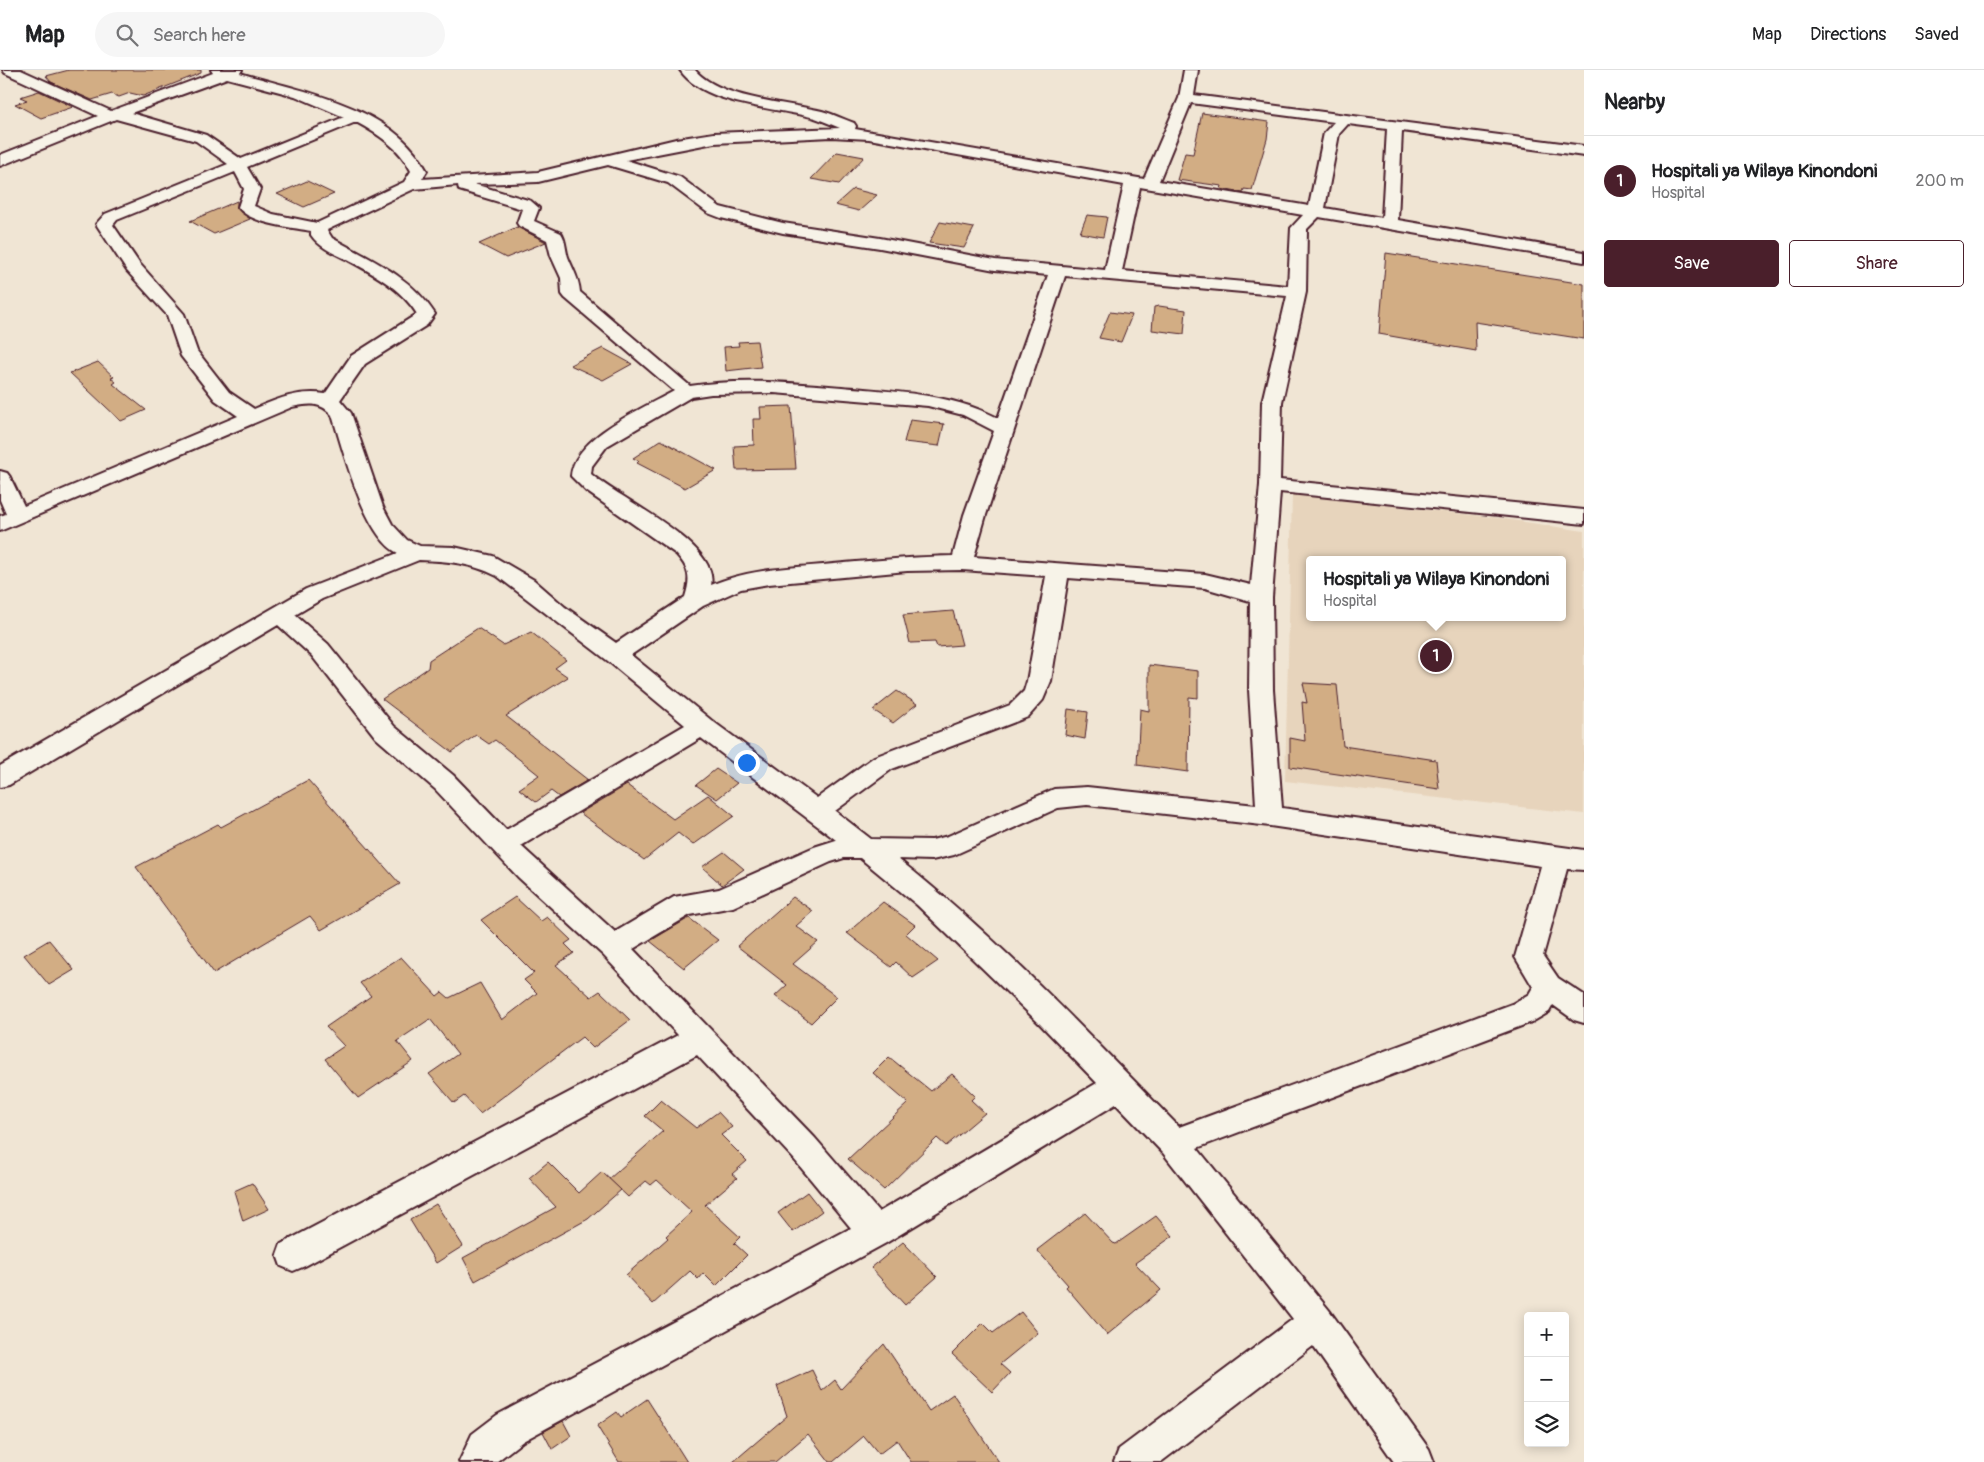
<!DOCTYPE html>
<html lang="en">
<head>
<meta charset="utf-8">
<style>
  :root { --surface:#fff; --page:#f6f6f6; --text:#202124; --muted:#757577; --line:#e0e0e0; --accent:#4a1f2b }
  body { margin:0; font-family:Pangolin,sans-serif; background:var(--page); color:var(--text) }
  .controls { position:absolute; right:15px; bottom:15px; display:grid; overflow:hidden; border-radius:5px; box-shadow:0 2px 12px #0003 }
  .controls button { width:45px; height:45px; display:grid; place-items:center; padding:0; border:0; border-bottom:1px solid var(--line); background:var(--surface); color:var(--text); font:25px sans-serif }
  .you { position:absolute; left:746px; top:692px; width:18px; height:18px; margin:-12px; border:4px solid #fff; border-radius:50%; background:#1a73e8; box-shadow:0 0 0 8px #1a73e833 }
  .badge { display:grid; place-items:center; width:32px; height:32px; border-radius:50%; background:var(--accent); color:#fff; font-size:16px; font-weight:700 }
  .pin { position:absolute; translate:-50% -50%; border:2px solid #fff; box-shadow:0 1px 5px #0006 }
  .popup { position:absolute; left:1306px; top:486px; width:260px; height:65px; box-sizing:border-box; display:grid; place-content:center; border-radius:5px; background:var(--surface); filter:drop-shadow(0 1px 4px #0005); font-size:16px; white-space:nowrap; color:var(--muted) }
  .popup b { font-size:19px; color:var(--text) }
  .popup::after { content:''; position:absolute; left:50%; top:100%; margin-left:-10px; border:10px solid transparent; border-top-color:var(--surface) }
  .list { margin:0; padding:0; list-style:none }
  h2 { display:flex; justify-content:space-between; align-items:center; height:65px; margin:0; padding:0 20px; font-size:21px }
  h2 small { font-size:16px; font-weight:400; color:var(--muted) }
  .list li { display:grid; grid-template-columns:32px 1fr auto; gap:15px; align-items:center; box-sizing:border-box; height:90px; padding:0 20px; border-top:1px solid var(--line) }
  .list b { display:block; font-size:19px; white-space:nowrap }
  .list p { margin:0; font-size:16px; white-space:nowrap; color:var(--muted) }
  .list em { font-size:16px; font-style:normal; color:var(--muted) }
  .actions { display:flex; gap:10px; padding:15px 20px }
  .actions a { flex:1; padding:11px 0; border:1px solid var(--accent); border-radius:5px; text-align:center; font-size:18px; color:var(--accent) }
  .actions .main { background:var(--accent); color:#fff }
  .icon { flex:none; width:28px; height:28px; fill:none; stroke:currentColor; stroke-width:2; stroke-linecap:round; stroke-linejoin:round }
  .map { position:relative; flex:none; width:1584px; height:1392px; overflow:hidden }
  header { display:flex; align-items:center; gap:30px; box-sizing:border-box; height:70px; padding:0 25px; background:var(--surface); border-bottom:1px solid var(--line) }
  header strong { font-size:24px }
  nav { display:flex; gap:28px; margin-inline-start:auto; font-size:18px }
  .search { width:350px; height:45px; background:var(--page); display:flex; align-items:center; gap:12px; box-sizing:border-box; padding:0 18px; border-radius:28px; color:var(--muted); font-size:19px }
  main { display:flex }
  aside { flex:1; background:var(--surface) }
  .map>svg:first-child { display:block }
  .built { fill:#e7d4bc; fill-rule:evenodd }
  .building { fill:#d2ad84; stroke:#4a1f2b }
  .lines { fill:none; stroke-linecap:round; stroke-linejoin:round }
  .street-casing { stroke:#4a1f2b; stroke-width:4 }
  .street { fill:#f7f3e8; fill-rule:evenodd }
</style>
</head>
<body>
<header>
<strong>Map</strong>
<div class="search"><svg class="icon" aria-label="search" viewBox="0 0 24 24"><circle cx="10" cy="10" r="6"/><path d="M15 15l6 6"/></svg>Search here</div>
<nav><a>Map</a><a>Directions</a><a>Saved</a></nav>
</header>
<main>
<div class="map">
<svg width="1584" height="1392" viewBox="0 0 1584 1392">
  <rect width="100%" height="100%" fill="#f0e5d4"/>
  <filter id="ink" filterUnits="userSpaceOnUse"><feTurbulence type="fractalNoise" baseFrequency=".02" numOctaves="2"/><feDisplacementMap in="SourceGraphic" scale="10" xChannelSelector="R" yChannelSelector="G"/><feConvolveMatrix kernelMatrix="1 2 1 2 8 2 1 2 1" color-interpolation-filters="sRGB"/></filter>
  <g filter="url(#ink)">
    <path class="built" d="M 1292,425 L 1499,448 L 1584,461 L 1584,744 L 1285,711 ZM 1310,490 L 1562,490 L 1562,547 L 1310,547 Z"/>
    <g class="building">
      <polygon points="69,0 201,0 201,3 143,26 130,23 119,27 112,24 92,30 51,12 46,6"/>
      <polygon points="39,21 73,37 41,48 15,34 27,30 20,27"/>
      <polygon points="1202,43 1269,52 1267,69 1252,120 1244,119 1243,123 1221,119 1222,116 1177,110 1185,83 1193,84"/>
      <polygon points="837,82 864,87 839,114 811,109"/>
      <polygon points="307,111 334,124 304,137 277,124"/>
      <polygon points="853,119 877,125 859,141 835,135"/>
      <polygon points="237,131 237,138 250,149 214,164 190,151"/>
      <polygon points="1087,145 1107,147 1103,167 1080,163"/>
      <polygon points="940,152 974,158 964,178 929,173"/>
      <polygon points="517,157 546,172 506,188 479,174"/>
      <polygon points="1386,183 1584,214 1584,269 1475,252 1476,281 1379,264"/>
      <polygon points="1159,236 1186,240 1184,264 1152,260 1154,237"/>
      <polygon points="1110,242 1132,245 1121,272 1099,268"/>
      <polygon points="757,271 761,297 726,301 724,277 739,276 738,272"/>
      <polygon points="603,278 632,294 603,310 570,295"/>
      <polygon points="98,292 114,307 111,308 116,312 113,314 146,340 121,351 70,303"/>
      <polygon points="791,336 796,399 736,400 734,376 754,375 753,349 761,349 760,337"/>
      <polygon points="910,350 944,354 939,376 904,372"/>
      <polygon points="661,370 716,400 685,418 637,393 639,391 633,388"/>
      <polygon points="953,541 962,575 937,577 935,572 910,573 903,545"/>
      <polygon points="478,558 503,575 531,562 566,590 555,598 568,607 506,646 588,710 559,727 551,721 536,732 519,719 539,705 495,670 489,674 476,665 452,682 382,629 428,598 429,590"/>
      <polygon points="1149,595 1198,601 1198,628 1189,627 1188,702 1137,695 1140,639 1149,641"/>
      <polygon points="1303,613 1337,615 1343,676 1436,690 1439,719 1290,697 1290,668 1305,671 1302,632 1307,633"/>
      <polygon points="897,621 917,634 893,653 873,640"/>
      <polygon points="1068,639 1088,642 1085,669 1065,665"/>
      <polygon points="716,699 737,713 717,729 696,715"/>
      <polygon points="308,710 400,814 321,860 310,846 214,903 136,797 218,754 221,757"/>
      <polygon points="627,715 673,749 708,725 734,746 693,775 678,763 644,790 580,743"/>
      <polygon points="724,782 744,799 722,815 702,797"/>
      <polygon points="515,827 541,851 547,847 571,870 565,874 574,883 556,895 591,927 600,921 630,950 593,978 582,967 480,1044 464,1026 454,1033 429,1004 458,984 430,949 397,971 413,991 358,1028 325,989 344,976 326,957 371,926 360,913 401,887 437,926 442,922 449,928 480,913 502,950 537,923 524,910 534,903 481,850"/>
      <polygon points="793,827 813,841 796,856 818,872 793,894 837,927 811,953 775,926 787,915 737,876"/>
      <polygon points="883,832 915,855 906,864 938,891 913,908 896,892 891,897 847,863"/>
      <polygon points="689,848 718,870 684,898 650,871"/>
      <polygon points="49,870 74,900 49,915 24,885"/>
      <polygon points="889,987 931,1021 952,1004 975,1026 971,1030 985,1043 946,1076 937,1068 884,1120 848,1089 908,1033 873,1003"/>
      <polygon points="661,1030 696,1058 718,1042 732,1057 721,1065 747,1091 732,1104 737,1108 705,1135 740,1167 734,1173 747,1185 716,1216 703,1203 698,1209 690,1201 653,1234 626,1205 668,1168 666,1166 692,1142 657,1110 651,1115 646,1111 628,1127 609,1109 663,1061 645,1046"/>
      <polygon points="548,1092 579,1123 602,1102 621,1120 588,1149 475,1211 463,1188 556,1137 529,1108"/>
      <polygon points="252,1113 269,1139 243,1151 234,1121"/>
      <polygon points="807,1122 822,1141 793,1162 778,1143"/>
      <polygon points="436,1134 463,1176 436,1193 410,1150"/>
      <polygon points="1085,1143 1113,1173 1116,1174 1156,1146 1173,1166 1135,1193 1161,1220 1107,1265 1066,1217 1068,1215 1037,1180"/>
      <polygon points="903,1172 937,1207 905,1235 871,1198"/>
      <polygon points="1021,1242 1038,1263 1000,1294 1010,1303 992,1322 952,1284 983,1253 993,1263"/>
      <polygon points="884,1274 929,1341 953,1324 999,1392 911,1392 897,1370 879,1384 864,1366 833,1392 830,1392 808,1364 775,1392 733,1392 787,1346 777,1316 812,1300 822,1321 835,1310 841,1319"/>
      <polygon points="647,1329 663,1354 687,1392 619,1392 597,1356 617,1342 621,1347"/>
      <polygon points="563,1351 571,1366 552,1379 543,1362"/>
    </g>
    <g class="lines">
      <g class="street-casing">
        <path id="street" d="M 3,0 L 21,0 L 111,41 L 213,3 L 211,0 L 242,0 L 240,3 C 303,22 394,36 427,101 L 422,109 L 538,102 L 676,69 L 714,63 L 840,58 C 832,55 824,51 815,48 C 775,37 705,36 680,0 L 695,0 C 720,29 785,32 822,41 C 833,44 843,49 854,53 L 856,56 L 855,59 L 1144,109 L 1179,28 L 1184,0 L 1198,0 L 1194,25 L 1584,76 L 1584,86 L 1402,61 L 1398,150 L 1584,182 L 1584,192 L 1319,147 L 1307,159 L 1306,222 L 1282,332 L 1280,410 L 1584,440 L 1584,454 L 1280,422 L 1272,527 L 1273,620 L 1282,738 L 1584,780 L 1584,800 L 1567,799 L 1543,886 L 1558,908 L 1584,925 L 1584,953 L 1574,950 L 1553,935 L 1549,942 L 1532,952 L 1197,1078 L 1329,1240 L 1429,1379 L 1434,1392 L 1394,1392 L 1313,1276 L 1161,1392 L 1114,1392 L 1119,1379 L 1293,1249 L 1163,1083 L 1116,1034 L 886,1173 L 523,1371 L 496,1392 L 459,1392 L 472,1364 L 497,1345 L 851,1158 L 793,1088 L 697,985 L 305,1196 L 293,1201 L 281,1196 L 277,1185 L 281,1174 L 678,965 L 603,885 L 518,807 L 435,719 L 376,668 L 312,586 L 278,555 L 9,715 L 0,717 L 0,696 L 306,519 L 398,483 C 364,467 343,379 332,345 C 320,331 308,334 292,337 L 0,461 L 0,446 L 6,444 L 0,430 L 0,401 L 7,403 L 10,407 L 24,436 L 238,346 L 215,330 L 181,286 L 167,245 L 127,201 L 96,154 L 105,144 L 228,94 L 196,71 L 116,49 L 0,96 L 0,85 L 98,46 L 5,3 ZM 227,8 L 295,26 L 344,47 L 241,89 L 206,65 L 131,43 ZM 1191,33 L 1334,52 L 1324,63 L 1309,136 L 1159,111 ZM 356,52 C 378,64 400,78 411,101 L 404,112 L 317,153 L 273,144 L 254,136 L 260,119 L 247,97 ZM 1348,54 L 1387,59 L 1382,148 L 1325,138 L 1339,64 ZM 831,67 L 869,69 L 1124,115 L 1105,200 L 995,190 L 880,168 L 783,153 L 720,137 L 680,107 L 626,90 L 714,73 ZM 608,95 L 668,113 L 708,143 L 721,148 L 783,163 L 880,178 L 995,200 L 1048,205 L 998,348 C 949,323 896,322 842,317 C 792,313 741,308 690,316 L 580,222 C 579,208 573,200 568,187 C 565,179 566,170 561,163 L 534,151 L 539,138 L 531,131 L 474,114 L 538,112 ZM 235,102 L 244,119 L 238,137 C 250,154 291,157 311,161 L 311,165 C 319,177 333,183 346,189 C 372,203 401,218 417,244 L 351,286 L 325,324 C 299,320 277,329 254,339 L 229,322 L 197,281 L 184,244 L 139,193 L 113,155 L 117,150 ZM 458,115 L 459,120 L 522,139 L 517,153 L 519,156 L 547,170 L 551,186 L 561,208 L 562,224 L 565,228 L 674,321 C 642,339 575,366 571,406 L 586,421 L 676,484 C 690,499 691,508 685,527 L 616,573 L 565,537 L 534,510 L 493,486 L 454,477 L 420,476 L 407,470 L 392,454 L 383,437 L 351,343 L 340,330 L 365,294 L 427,255 L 435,244 C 411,206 370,189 332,168 L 327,160 L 414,119 ZM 1140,117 L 1303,145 L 1291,158 L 1288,216 L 1122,201 ZM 1065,206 L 1287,226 L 1262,332 L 1260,415 L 1251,515 L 1205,504 L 974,487 L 986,445 ZM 774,323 L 928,336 L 963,345 L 994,361 L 964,445 L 953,486 C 909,487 867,491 823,495 C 785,498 746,500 711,515 C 720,474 619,429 591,404 L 592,396 L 607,376 L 691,327 L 711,324 ZM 419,490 C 448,491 471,493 497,506 L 608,591 L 685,655 L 506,760 L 453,705 L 394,656 L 328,574 L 295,545 L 322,529 ZM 962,500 L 1046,506 L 1027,611 L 1024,621 L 1010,635 L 874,687 L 817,728 L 711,650 L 631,585 L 703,536 L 741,519 L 769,514 L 907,501 ZM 1068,508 L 1205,518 L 1250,531 L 1249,620 L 1256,735 L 1087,717 L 1054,719 L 948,766 L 932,770 L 871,769 L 835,741 L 892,699 L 1028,647 L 1043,630 L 1051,611 ZM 701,668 L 836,770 L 814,777 L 719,819 L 674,827 L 615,862 L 521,776 ZM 1087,735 L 1270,756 L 1541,796 L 1515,887 L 1533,917 L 1529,924 L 1512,934 L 1179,1057 C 1089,965 1000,869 898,789 L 932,790 L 954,785 L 1058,738 ZM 844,788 L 860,788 L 917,835 L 1040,954 L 1097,1013 L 879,1142 L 815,1068 L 633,879 L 690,845 L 733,837 L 831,792 Z"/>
      </g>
      <use href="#street" class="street"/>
    </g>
  </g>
</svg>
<div class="controls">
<button>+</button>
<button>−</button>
<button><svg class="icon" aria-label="layers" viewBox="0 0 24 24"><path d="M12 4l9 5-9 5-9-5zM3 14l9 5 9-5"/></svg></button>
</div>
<div class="you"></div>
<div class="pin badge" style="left:1436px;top:586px">1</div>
<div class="popup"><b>Hospitali ya Wilaya Kinondoni</b>Hospital</div>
</div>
<aside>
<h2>Nearby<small></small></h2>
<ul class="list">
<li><span class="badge">1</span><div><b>Hospitali ya Wilaya Kinondoni</b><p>Hospital</p></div><em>200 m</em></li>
</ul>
<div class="actions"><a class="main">Save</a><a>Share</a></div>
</aside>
</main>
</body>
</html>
